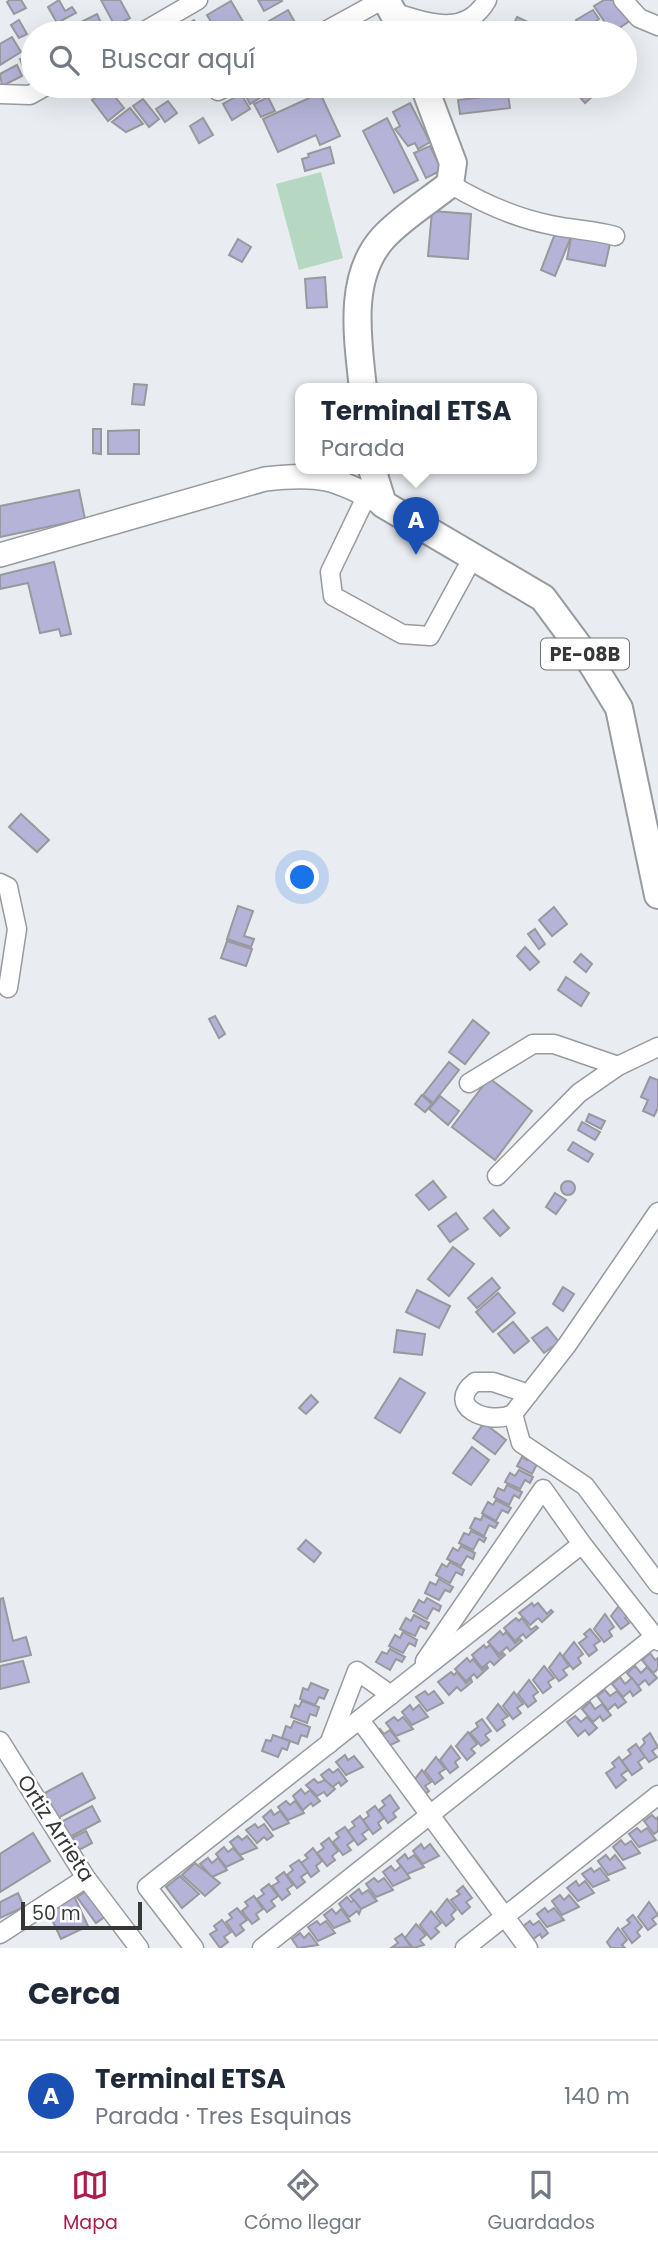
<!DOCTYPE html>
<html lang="es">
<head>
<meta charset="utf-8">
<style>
  :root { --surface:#fff; --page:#f6f6f7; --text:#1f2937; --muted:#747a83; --line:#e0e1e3; --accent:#ad1b4e }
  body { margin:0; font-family:Poppins,sans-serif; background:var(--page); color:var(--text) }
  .scale { position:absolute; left:21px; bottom:18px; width:121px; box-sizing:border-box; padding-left:7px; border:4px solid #353738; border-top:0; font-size:19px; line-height:24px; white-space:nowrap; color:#353738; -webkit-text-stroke:5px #fff; paint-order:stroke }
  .you { position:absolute; left:303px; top:878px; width:24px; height:24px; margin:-18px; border:5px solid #fff; border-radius:50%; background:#1a73e8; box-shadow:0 0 0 10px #1a73e833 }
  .badge { display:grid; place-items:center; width:46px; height:46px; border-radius:50%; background:var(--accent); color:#fff; font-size:23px; font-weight:700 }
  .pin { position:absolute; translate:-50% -58px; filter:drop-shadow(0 2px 4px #0008) }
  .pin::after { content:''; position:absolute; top:37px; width:24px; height:21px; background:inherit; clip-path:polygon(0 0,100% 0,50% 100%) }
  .popup { position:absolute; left:295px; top:383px; width:242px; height:91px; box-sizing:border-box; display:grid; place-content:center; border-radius:14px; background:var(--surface); filter:drop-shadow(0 2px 5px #0005); font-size:23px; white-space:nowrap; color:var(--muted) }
  .popup b { font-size:26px; color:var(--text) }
  .popup::after { content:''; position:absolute; left:50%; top:100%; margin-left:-14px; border:14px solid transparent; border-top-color:var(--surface) }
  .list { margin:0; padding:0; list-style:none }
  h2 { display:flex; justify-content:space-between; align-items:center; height:91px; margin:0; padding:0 28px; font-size:30px }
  h2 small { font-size:23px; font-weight:400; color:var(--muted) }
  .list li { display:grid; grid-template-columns:46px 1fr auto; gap:21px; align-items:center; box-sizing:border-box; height:112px; padding:0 28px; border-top:2px solid var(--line) }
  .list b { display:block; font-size:26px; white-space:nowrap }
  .list p { margin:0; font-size:23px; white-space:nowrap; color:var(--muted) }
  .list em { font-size:23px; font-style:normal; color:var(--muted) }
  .icon { flex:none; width:38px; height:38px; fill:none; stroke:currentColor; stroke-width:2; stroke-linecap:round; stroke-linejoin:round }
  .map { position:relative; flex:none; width:658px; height:1948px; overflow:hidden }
  .search { position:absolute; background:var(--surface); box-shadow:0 7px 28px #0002; left:21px; right:21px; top:21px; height:77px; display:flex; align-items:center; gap:18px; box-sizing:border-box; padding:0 24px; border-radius:38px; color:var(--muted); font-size:26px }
  .sheet { height:203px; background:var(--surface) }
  nav { display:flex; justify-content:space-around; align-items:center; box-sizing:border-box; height:98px; border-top:2px solid var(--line); background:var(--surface); font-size:19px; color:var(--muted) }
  nav a { display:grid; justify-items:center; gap:4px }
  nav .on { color:var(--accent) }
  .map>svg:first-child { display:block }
  .green { fill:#b6d8c3 }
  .building { fill:#b5b3d8; stroke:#99989d; stroke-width:2 }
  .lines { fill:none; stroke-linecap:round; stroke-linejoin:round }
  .minor-casing { stroke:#979a9e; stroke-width:21 }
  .major-casing { stroke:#979a9e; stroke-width:26 }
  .highway-casing { stroke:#979a9e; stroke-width:30 }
  .minor { stroke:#fff; stroke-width:18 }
  .major { stroke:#fff; stroke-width:23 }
  .highway { stroke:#fff; stroke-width:26 }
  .labels { text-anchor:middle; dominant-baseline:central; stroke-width:5; stroke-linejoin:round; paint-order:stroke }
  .shield { fill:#fff; stroke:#727374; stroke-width:2 }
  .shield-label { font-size:19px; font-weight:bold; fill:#353738 }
  .street-label { font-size:21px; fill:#353738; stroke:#fff }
</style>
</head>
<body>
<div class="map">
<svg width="658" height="1948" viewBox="0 0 658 1948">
  <rect width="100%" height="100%" fill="#e9ecf0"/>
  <polygon class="green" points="321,172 343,258 299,270 276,184"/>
  <g class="building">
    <polygon points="10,0 21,0 26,8 14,14 7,2"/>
    <polygon points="59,0 65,11 72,7 76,13 57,23 48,7"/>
    <polygon points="101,0 120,0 130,18 115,26"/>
    <polygon points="258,0 281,0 282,1 264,11"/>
    <polygon points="604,0 618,0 631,20 612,33 594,6"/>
    <polygon points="231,1 248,30 242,33 218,33 207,15"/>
    <polygon points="288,10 301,33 276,33 269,21"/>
    <polygon points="593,10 599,19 583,30 576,20"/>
    <polygon points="97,14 105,32 64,33 63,31"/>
    <polygon points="517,17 530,23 525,32 513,26"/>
    <polygon points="19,20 27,34 19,38 11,25"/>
    <polygon points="194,20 202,33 172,33"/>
    <polygon points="12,37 21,52 0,65 0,44"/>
    <polygon points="28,56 33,72 26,75 20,59"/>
    <polygon points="17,65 22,76 2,86 0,74"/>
    <polygon points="248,86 263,86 268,93 250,104 242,89"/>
    <polygon points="358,86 383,86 365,97"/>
    <polygon points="570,86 604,86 585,103"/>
    <polygon points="108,88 124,108 108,121 92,100"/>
    <polygon points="320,93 340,136 320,145 316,135 278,152 263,119"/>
    <polygon points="241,94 250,109 232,120 223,104"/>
    <polygon points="508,94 510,108 460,114 458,100"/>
    <polygon points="268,97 275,111 261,117 254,104"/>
    <polygon points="143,99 159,119 149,127 133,106"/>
    <polygon points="168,101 177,113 165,122 156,109"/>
    <polygon points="410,103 430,142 418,149 415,143 408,146 395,129 400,126 393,112"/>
    <polygon points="130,108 143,124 126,132 112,122"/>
    <polygon points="203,118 213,135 199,143 190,126"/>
    <polygon points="387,118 418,180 394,193 363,131"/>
    <polygon points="430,146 442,170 426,178 414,153"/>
    <polygon points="330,147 334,163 305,171 302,159 309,157 308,154"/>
    <polygon points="432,211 471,214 468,259 428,256"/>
    <polygon points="556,231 571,237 555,276 541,270"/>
    <polygon points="572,232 611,239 605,266 567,259"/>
    <polygon points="238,239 251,247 242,262 229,255"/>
    <polygon points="325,277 327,307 307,308 305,279"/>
    <polygon points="134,384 147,385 144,405 132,404"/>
    <polygon points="93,429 101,429 101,454 93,453"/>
    <polygon points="139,430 139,454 108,454 108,431"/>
    <polygon points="79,490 85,519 0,537 0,506"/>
    <polygon points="54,562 71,634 61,636 59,629 40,633 28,583 0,589 0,575"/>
    <polygon points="21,814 49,840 37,852 9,827"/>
    <polygon points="238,906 253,911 244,936 254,939 251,947 227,939"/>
    <polygon points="554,907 567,924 552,936 539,920"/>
    <polygon points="535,929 545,944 539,949 528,934"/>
    <polygon points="227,941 252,949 246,966 221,958"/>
    <polygon points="525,947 539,962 530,970 517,956"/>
    <polygon points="581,954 592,964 586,972 574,962"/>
    <polygon points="566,977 589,993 581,1006 558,990"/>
    <polygon points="215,1016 225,1034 219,1038 209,1019"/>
    <polygon points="473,1020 489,1033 465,1064 449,1052"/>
    <polygon points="449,1062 459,1070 433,1103 423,1095"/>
    <polygon points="650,1077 658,1080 658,1108 654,1116 643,1111 648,1100 641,1097"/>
    <polygon points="489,1078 532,1111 495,1160 452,1127"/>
    <polygon points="422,1095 432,1104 425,1112 415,1104"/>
    <polygon points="440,1096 459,1111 448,1125 429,1109"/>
    <polygon points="589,1114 605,1121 601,1129 586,1121"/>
    <polygon points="582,1122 600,1132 595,1140 578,1130"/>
    <polygon points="573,1142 593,1154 588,1162 568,1150"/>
    <circle cx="568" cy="1188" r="7"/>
    <polygon points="433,1181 446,1197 429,1210 416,1195"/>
    <polygon points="555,1193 566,1200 556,1214 546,1207"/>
    <polygon points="493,1210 509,1228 500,1236 484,1218"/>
    <polygon points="456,1213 468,1229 450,1242 438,1226"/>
    <polygon points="453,1247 474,1264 449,1296 428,1279"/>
    <polygon points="492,1278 500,1288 477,1308 468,1298"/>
    <polygon points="563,1287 574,1294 563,1311 553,1304"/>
    <polygon points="417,1290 450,1306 439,1328 406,1312"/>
    <polygon points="498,1293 515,1313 493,1332 476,1312"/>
    <polygon points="513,1322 529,1341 514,1353 498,1334"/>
    <polygon points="547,1327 559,1342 544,1353 532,1338"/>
    <polygon points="397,1330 425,1334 422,1355 394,1352"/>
    <polygon points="400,1378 425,1393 400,1433 375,1418"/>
    <polygon points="311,1395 318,1402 306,1414 299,1408"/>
    <polygon points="484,1423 506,1440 495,1454 473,1438"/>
    <polygon points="472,1447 489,1460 471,1485 453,1473"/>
    <polygon points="530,1454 542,1467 537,1464 532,1474 517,1466 522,1457 527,1460"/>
    <polygon points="519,1470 533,1477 530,1483 525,1480 520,1489 505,1482 510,1473 515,1476"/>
    <polygon points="507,1485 522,1492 519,1498 514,1495 509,1505 494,1497 498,1488 504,1491"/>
    <polygon points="496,1500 511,1508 508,1513 502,1510 496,1521 482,1513 488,1502 493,1505"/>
    <polygon points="483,1515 498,1523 495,1528 489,1525 484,1536 470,1528 475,1518 481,1520"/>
    <polygon points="471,1531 486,1538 484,1542 479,1539 473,1550 459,1543 464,1533 469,1535"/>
    <polygon points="306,1540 321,1553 314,1562 298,1549"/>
    <polygon points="461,1546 475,1553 473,1559 467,1556 461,1566 447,1559 453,1548 458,1551"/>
    <polygon points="450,1562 464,1570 462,1575 456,1572 450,1583 436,1575 442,1564 447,1567"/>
    <polygon points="439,1579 453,1587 450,1592 445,1590 439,1600 425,1593 430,1582 436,1585"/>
    <polygon points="3,1598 13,1641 26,1637 31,1655 0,1662 0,1599"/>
    <polygon points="427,1598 441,1606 439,1611 433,1608 427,1619 413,1611 419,1600 424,1603"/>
    <polygon points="622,1602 631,1614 625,1618 629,1623 621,1629 611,1616"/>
    <polygon points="532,1603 534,1606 538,1603 547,1614 551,1610 553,1612 542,1622 538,1618 530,1625 519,1613"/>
    <polygon points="605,1614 614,1627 609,1631 612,1636 604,1642 594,1629"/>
    <polygon points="414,1615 429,1623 426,1629 420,1626 415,1636 400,1629 406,1618 411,1621"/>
    <polygon points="516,1618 519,1621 522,1618 531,1630 536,1626 538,1628 526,1638 523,1634 515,1641 504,1628"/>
    <polygon points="590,1629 600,1641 594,1645 597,1650 589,1656 579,1643 587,1637 584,1634"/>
    <polygon points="500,1631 503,1635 506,1632 515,1643 520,1639 522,1641 510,1651 507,1647 499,1654 488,1642"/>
    <polygon points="403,1632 417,1640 415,1646 409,1643 403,1653 389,1646 395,1635 400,1638"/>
    <polygon points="574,1642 583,1654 578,1658 581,1663 573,1669 563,1656"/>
    <polygon points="484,1645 486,1648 490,1645 499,1657 503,1653 505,1655 494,1665 490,1661 482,1668 472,1655"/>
    <polygon points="390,1649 405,1657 402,1662 396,1659 390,1670 376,1662 382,1652 387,1654"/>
    <polygon points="560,1653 569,1666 563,1670 567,1675 559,1681 549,1668"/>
    <polygon points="650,1653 655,1660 658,1658 658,1669 653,1673 642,1660"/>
    <polygon points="467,1658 470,1662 473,1659 482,1670 487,1666 488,1668 477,1678 474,1674 466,1681 455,1669"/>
    <polygon points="23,1661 29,1682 0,1689 0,1666"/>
    <polygon points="544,1666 554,1678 548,1682 551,1687 543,1693 533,1680"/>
    <polygon points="635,1666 641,1673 647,1667 657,1678 649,1685 645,1680 638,1686 627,1673"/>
    <polygon points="451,1672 454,1675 457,1672 466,1683 471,1679 472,1682 461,1691 457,1687 449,1695 438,1682"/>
    <polygon points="620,1677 625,1684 632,1678 641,1690 633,1696 630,1691 623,1697 612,1684"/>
    <polygon points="529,1680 538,1692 533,1696 536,1701 528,1707 518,1694"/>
    <polygon points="311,1683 328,1690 324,1699 319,1697 315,1705 300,1699 303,1688 308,1690"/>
    <polygon points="605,1690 610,1696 617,1691 626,1702 618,1708 615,1704 608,1710 597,1696"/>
    <polygon points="425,1691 428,1695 434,1691 443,1703 427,1711 416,1697"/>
    <polygon points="514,1692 523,1704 517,1708 521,1713 513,1719 503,1706"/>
    <polygon points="302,1701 319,1707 316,1716 310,1714 307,1723 291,1717 295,1705 299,1707"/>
    <polygon points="590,1702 595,1709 602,1704 611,1715 603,1721 600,1716 593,1722 582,1709"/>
    <polygon points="498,1704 508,1716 502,1720 505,1725 497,1731 487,1718"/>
    <polygon points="410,1705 413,1710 419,1705 428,1717 412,1725 402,1712"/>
    <polygon points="575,1716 581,1722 587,1717 597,1728 589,1735 585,1730 578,1736 567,1722"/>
    <polygon points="394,1717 398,1721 403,1717 413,1729 396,1736 386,1723"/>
    <polygon points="482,1719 491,1731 485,1735 489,1740 481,1746 470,1733 478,1727 476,1723"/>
    <polygon points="294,1721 310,1727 307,1737 301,1735 298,1744 282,1738 286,1726 291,1728"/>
    <polygon points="380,1729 384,1734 390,1730 399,1741 382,1749 372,1736"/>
    <polygon points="468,1732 477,1744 471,1749 475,1753 467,1760 456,1746"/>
    <polygon points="650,1733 658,1747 652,1751 657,1757 649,1762 639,1749 645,1743 643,1739"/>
    <polygon points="273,1735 290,1741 287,1750 282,1748 278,1757 262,1751 266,1740 271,1741"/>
    <polygon points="636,1744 645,1757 638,1762 642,1768 632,1775 622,1761 631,1754 628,1750"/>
    <polygon points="451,1746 460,1758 455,1762 458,1767 450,1773 440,1760"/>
    <polygon points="345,1755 348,1760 354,1756 363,1767 346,1775 336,1762"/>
    <polygon points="436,1757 445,1769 439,1773 443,1778 435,1784 425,1771"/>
    <polygon points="619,1757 628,1770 621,1775 626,1780 616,1788 606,1773 615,1767 612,1763"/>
    <polygon points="329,1769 333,1773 338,1769 347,1781 341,1786 339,1782 331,1788 321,1775"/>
    <polygon points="422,1770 431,1782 425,1786 429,1791 421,1797 411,1784"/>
    <polygon points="82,1773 95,1798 56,1819 43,1794"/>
    <polygon points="314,1779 318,1783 325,1780 335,1789 327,1796 324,1792 317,1796 306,1785"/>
    <polygon points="301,1789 305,1794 310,1790 320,1801 313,1806 311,1803 303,1810 293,1796"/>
    <polygon points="390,1795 399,1808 393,1813 396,1817 388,1823 379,1810 385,1805 382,1801"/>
    <polygon points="286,1801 290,1805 295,1801 304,1813 288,1820 278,1807"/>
    <polygon points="92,1806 100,1821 68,1838 61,1822"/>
    <polygon points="375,1806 384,1818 378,1823 381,1828 373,1834 363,1820 369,1816 367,1812"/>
    <polygon points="271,1810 274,1815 280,1811 289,1823 273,1830 263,1817"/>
    <polygon points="652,1815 656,1819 658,1817 658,1831 654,1834 644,1821"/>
    <polygon points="360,1816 369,1829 362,1834 366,1839 358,1845 348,1831 355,1826 352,1822"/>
    <polygon points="255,1824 258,1828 264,1824 273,1836 267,1840 264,1837 257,1843 246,1830"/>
    <polygon points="345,1827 354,1840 347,1845 351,1850 343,1855 333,1842 339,1837 336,1833"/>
    <polygon points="637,1828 641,1832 647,1828 656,1840 639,1847 629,1834"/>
    <polygon points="86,1831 92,1843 79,1850 72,1838"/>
    <polygon points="33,1833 50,1861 0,1892 0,1854"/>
    <polygon points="238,1836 242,1840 247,1836 257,1848 240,1855 230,1842"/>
    <polygon points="329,1838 338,1851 332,1856 335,1860 327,1866 317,1853 324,1848 321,1844"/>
    <polygon points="621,1840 625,1845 631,1841 640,1853 623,1860 613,1847"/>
    <polygon points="421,1844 424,1849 430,1844 439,1856 423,1864 413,1851"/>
    <polygon points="224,1847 228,1852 233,1848 243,1859 226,1867 216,1854"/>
    <polygon points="313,1848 322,1861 316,1866 319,1871 311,1877 301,1863 308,1858 305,1855"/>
    <polygon points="405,1854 408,1859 414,1855 424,1867 407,1874 397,1861"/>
    <polygon points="606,1855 610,1860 615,1855 625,1868 608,1875 598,1861"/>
    <polygon points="208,1858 212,1863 218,1858 227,1870 212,1877 200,1864"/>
    <polygon points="299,1860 308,1872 301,1877 305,1882 297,1888 287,1875 293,1870 290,1866"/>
    <polygon points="195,1863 220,1883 205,1896 182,1875"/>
    <polygon points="391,1866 395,1871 401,1866 410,1878 393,1886 383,1872"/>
    <polygon points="591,1868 594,1872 600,1868 609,1880 593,1887 582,1874"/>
    <polygon points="284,1872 293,1885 287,1889 290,1894 282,1900 272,1886 279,1882 276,1878"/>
    <polygon points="180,1876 199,1894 182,1908 166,1887"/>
    <polygon points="374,1878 378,1882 384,1878 393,1890 376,1897 366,1884"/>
    <polygon points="576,1881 579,1886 585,1881 594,1893 578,1901 567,1888"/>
    <polygon points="269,1884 278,1896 271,1901 275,1906 267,1912 257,1899 264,1894 261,1890"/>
    <polygon points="463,1886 472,1898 466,1902 470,1907 462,1914 451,1900 460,1894 457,1891"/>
    <polygon points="359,1889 362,1894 368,1890 377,1901 361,1909 350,1896"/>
    <polygon points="88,1890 106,1916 96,1923 77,1897"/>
    <polygon points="18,1893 24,1907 0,1918 0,1902"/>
    <polygon points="560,1895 564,1900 569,1895 579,1907 562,1915 552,1901"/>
    <polygon points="74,1896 88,1926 61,1939 47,1909"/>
    <polygon points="254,1896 263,1909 256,1914 259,1919 252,1924 242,1911 248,1906 245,1902"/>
    <polygon points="347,1897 351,1902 354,1900 361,1909 359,1914 357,1911 349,1917 339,1904"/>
    <polygon points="447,1899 456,1910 451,1915 454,1919 446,1926 436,1913"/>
    <polygon points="649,1902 658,1915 652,1919 656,1924 648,1930 638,1917"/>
    <polygon points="237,1908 247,1920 240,1925 244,1930 236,1936 226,1922 232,1918 229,1914"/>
    <polygon points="545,1908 548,1912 554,1908 564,1920 547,1927 537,1914"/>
    <polygon points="332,1909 336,1914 341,1909 350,1921 334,1928 324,1915"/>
    <polygon points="431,1911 441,1923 435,1928 439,1932 431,1939 420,1925"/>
    <polygon points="633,1915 642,1927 637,1932 640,1936 632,1943 622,1929 630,1923 627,1920"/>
    <polygon points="222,1920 231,1932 224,1937 228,1942 220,1948 210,1934 217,1930 214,1926"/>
    <polygon points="317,1921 320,1925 326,1921 335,1933 318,1941 308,1927"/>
    <polygon points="530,1921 533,1925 539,1921 548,1933 542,1938 540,1934 532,1940 522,1927"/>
    <polygon points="416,1924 426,1935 420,1940 424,1945 413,1948 405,1938"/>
    <polygon points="618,1928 627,1940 622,1945 625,1948 611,1948 607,1942"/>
    <polygon points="300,1933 304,1938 309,1933 318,1945 298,1948 292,1939"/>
    <polygon points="402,1934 411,1947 391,1948 398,1943 395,1939"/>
  </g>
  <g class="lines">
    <g class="minor-casing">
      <g id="minor">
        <polyline points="623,0 639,18 658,26"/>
        <path d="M 396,13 C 429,23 466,37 487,0"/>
        <polyline points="141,33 198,0"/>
        <polyline points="322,33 382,0"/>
        <polyline points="218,91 228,86"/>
        <polyline points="0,94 30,95 46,86"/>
        <path d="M 450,184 C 482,203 515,218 551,225 C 573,230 594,230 615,236"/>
        <polyline points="367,495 330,572 333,596 402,634 430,636 473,557"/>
        <polyline points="0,883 8,887 17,929 8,988"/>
        <polyline points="469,1083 533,1044 554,1044 618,1066"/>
        <polyline points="497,1176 579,1093 618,1066 658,1047"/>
        <path d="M 529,1394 L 493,1382 L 475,1382 C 444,1406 488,1426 513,1414 L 567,1345 L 658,1212"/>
        <polyline points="513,1414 521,1443 585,1486 658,1584"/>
        <polyline points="425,1661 543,1489 582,1544"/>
        <polyline points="360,1720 528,1948"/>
        <polyline points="0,1741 86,1878 139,1948"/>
        <polyline points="329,1744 357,1671 391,1695"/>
        <polyline points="0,1934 86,1878"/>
        <polyline points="194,1948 147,1887 582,1544 658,1641"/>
        <polyline points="262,1948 654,1637"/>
        <polyline points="465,1948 658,1795"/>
      </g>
    </g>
    <g class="major-casing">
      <path id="major" d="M 0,555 L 265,479 C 320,473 335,477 383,504"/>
    </g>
    <g class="highway-casing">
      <g id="highway">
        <polyline points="386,0 404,33"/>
        <path d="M 363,389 C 358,340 347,278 383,238 C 401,218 429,201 450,184 L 453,163 L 424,86"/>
        <polyline points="372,469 383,504 543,598 592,664 619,708 658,895"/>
      </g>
    </g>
    <use href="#minor" class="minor"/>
    <use href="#major" class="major"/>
    <use href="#highway" class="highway"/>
  </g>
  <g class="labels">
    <rect class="shield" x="541" y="638.5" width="88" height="31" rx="5"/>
    <g class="shield-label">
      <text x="585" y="654">PE-08B</text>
    </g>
    <g class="street-label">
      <text transform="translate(56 1828) rotate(57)">Ortiz Arrieta</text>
    </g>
  </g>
</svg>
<div class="scale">50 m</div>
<div class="you"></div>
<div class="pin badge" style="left:416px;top:555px;background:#1a4fb4">A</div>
<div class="popup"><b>Terminal ETSA</b>Parada</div>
<div class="search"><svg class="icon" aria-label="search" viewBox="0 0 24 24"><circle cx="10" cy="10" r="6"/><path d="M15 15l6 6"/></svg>Buscar aquí</div>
</div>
<section class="sheet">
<h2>Cerca<small></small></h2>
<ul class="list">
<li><span class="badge" style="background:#1a4fb4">A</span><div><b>Terminal ETSA</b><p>Parada · Tres Esquinas</p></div><em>140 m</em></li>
</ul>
</section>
<nav>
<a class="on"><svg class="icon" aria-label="map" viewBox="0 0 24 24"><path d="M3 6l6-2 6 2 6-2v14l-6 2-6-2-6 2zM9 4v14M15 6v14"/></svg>Mapa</a>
<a><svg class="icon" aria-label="directions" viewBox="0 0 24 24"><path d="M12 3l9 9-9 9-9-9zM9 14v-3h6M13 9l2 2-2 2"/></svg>Cómo llegar</a>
<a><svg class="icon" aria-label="saved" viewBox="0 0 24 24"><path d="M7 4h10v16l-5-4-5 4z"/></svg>Guardados</a>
</nav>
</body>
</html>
